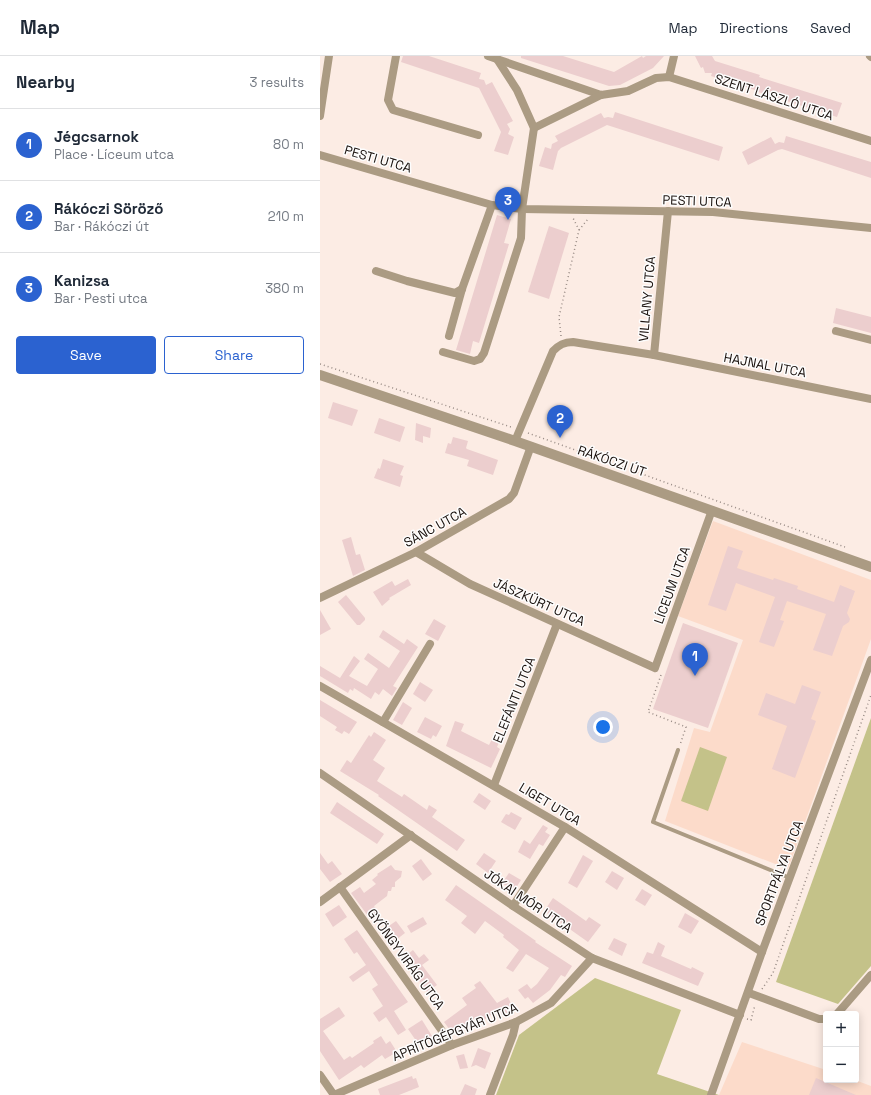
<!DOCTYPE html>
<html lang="en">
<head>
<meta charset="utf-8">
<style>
  :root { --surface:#fff; --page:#f6f6f7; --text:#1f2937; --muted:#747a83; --line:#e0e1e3; --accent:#2b62d0 }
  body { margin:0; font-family:"Space Grotesk",sans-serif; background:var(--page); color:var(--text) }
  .controls { position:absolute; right:12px; bottom:12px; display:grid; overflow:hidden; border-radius:4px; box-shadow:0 2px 10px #0003 }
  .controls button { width:36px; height:36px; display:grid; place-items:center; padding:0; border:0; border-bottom:1px solid var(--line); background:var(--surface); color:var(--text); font:20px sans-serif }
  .you { position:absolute; left:283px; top:671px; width:14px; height:14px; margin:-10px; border:3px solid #fff; border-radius:50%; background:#1a73e8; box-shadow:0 0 0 6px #1a73e833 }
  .badge { display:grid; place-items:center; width:26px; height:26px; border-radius:50%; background:var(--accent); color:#fff; font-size:13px; font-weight:700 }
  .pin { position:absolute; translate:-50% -33px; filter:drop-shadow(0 1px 2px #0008) }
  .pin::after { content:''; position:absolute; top:21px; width:14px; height:12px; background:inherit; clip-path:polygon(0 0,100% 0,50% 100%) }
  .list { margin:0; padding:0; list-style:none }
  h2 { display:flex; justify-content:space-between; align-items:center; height:52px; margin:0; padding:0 16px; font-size:17px }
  h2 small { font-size:13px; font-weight:400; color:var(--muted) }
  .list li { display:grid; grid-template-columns:26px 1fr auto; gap:12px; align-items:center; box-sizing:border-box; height:72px; padding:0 16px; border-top:1px solid var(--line) }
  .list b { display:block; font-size:15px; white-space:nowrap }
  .list p { margin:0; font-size:13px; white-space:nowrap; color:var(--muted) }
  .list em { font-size:13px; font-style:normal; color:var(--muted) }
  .actions { display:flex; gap:8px; padding:12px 16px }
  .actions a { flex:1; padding:9px 0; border:1px solid var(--accent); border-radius:4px; text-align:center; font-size:14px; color:var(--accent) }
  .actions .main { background:var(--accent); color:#fff }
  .map { position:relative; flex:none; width:551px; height:1039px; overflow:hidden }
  header { display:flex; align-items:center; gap:24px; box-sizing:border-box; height:56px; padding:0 20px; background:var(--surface); border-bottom:1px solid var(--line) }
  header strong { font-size:19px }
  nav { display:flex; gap:22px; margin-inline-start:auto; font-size:14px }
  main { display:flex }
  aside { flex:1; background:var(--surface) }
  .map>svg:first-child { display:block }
  .built { fill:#fcdbca }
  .green { fill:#c4c289 }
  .building { fill:#eccece }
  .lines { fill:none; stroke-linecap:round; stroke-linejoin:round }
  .path { stroke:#988b85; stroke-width:1.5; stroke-dasharray:1 3; stroke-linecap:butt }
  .service { stroke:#ab9b83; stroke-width:4 }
  .minor { stroke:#ab9b83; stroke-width:8 }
  .tertiary { stroke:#ab9b83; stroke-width:10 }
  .labels { text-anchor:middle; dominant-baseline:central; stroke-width:3; stroke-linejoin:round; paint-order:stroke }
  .street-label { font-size:13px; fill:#1a110d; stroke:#fdfdfd }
</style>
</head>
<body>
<header>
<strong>Map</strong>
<nav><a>Map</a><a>Directions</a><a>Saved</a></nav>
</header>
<main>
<aside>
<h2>Nearby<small>3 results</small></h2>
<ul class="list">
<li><span class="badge">1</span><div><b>Jégcsarnok</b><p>Place · Líceum utca</p></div><em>80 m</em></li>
<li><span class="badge">2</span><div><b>Rákóczi Söröző</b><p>Bar · Rákóczi út</p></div><em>210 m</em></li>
<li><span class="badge">3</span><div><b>Kanizsa</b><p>Bar · Pesti utca</p></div><em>380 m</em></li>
</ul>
<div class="actions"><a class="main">Save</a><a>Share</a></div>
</aside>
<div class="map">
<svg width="551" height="1039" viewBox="0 0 551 1039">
  <rect width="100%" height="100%" fill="#fcece4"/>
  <g class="built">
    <polygon points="393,465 551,524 551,583 468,813 345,765 374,672 390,676 423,584 358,560"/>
    <polygon points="422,986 506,1014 506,1024 535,1024 551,1030 551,1039 399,1039"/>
  </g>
  <g class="green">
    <polygon points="551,662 551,910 518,948 456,926"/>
    <polygon points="380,691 407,701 388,755 361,745"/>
    <polygon points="275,922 361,954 337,1018 399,1039 176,1039 199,979"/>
  </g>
  <g class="building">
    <polygon points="83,0 109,0 161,17 159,23 164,24 166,29 172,26 193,65 187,68 190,73 188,78 194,81 188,99 174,95 181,76 159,32 81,6"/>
    <polygon points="201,0 243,0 294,16 322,0 323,2 326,0 344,0 333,12 300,29 289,30 201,2"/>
    <polygon points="375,0 392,0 395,5 440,19 439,21 522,47 517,61 435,35 435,34 391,20 392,17 385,17 383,11 381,12"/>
    <polygon points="295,56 403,91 399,105 287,69 241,92 238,95 233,114 219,110 225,91 231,93 232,88 238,85 235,80 281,57 284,62 288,61 293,62"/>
    <polygon points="466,80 551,106 551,122 462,93 458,94 428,109 422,96 451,81 455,88 459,86 464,87"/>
    <polygon points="177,159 191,163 184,187 189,188 159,287 153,285 150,298 136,294"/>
    <polygon points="229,170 249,177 229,243 208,236"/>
    <polygon points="516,252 551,261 551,277 513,267"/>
    <polygon points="13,346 38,354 32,370 8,362"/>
    <polygon points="59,362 85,371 80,386 54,377"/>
    <polygon points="96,367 111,372 110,382 103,380 103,387 95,384"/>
    <polygon points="133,381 148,385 146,392 147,393 178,404 173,419 147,410 149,404 125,397 128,387 131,388"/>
    <polygon points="63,403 84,410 80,419 83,420 80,431 54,422 58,412 60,413"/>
    <polygon points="31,481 36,499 40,498 45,514 33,520 22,484"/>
    <polygon points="408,490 423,495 417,512 453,524 454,522 478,530 477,533 514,546 520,529 535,535 527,557 530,563 529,566 523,570 512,600 493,594 506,558 467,545 460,564 464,565 454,591 439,586 455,541 416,527 406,555 388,549"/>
    <polygon points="88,523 91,529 69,542 70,543 62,550 53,536 72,525 75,530"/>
    <polygon points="26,539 45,562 45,564 40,569 37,569 18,546"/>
    <polygon points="0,554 11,573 0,579"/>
    <polygon points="114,563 126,570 118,585 105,578"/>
    <polygon points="363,567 418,587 388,672 333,653"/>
    <polygon points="63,574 84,588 87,583 98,591 73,630 77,632 72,640 63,633 59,639 55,636 51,643 34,632 33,635 30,633 28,637 0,620 0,610 20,622 34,600 40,605 29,620 47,630 58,613 44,603 48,597 69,612 80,595 59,581"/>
    <polygon points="100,626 113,634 105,646 93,638"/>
    <polygon points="482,629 501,636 491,663 496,665 475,722 452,713 467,670 438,659 446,637 475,648"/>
    <polygon points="0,644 37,666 29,678 24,675 22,678 15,674 17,671 0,660"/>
    <polygon points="83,646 92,652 82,669 73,664"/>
    <polygon points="105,661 122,670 116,681 113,679 111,683 97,676"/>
    <polygon points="135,665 144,668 141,675 169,689 173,681 180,684 177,691 180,693 171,712 126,690"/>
    <polygon points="54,676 66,684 53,704 65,712 57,725 82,741 84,738 107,754 109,749 117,754 112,761 145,784 137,795 58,740 59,739 20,715 27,704 31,707 49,679 51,681"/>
    <polygon points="159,737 171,745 165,754 153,746"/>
    <polygon points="17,746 64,778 57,788 10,757"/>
    <polygon points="191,756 202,762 195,774 181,766 186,758 189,759"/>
    <polygon points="223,769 228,772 225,776 230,779 223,790 219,788 210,803 198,796 204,784 210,788"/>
    <polygon points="0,797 8,808 12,805 22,818 10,826 0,813"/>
    <polygon points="164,797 176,805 168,817 156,808"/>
    <polygon points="263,799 273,805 257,832 248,827"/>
    <polygon points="101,803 112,818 103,825 92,810"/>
    <polygon points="71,809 75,814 82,815 81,821 75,826 75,831 72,831 71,835 68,835 67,840 54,850 59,858 51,864 31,837 40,831 44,837 56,828 52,824 58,819 57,818"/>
    <polygon points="292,815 304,822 297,834 285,826"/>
    <polygon points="189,817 201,824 194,835 182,827"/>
    <polygon points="136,829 216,885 215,886 252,910 245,921 241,919 230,934 213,947 208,941 205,943 198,934 207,928 211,933 217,928 229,912 206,898 193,916 186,912 199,894 183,881 184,879 165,865 155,878 141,867 147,860 125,844"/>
    <polygon points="322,833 332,839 325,850 315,844"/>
    <polygon points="233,842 266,865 269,861 281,869 268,886 227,857 229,853 227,851"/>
    <polygon points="19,849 27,861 13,871 5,858"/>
    <polygon points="365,857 379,865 371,878 358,871"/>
    <polygon points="103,861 107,868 91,877 87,870"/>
    <polygon points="76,865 85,877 72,887 63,874"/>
    <polygon points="37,874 88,946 74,955 86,974 78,979 66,961 59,966 53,957 63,950 52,933 58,929 49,915 33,926 29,921 46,909 37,896 34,898 24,883"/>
    <polygon points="294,882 307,888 302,900 288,893"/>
    <polygon points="338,886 345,890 341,900 371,913 372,911 384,917 378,930 322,907 327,896 333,898"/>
    <polygon points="93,894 99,902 104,898 109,904 102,909 117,929 107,936 84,903 88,900 87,899"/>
    <polygon points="160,925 177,947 188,941 194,954 182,959 179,953 160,967 156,961 133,978 124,966 147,949 142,942 156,932 154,929"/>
    <polygon points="19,951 25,960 3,975 24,1004 30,1000 32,1002 54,987 53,985 61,980 66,988 70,985 77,996 65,1003 62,999 44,1012 41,1009 19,1024 0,995 0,963"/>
    <polygon points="102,964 112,980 99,989 88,973"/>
    <polygon points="158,992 171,997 165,1013 156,1009 151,1011"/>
    <polygon points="144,998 148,1012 140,1013 136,1000"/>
    <polygon points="92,1020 93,1023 96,1022 99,1031 79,1039 60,1039 58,1033"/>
    <polygon points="496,1022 536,1039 489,1039"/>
    <polygon points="145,1028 157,1033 155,1039 140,1039"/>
  </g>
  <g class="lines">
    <g class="path">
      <polyline points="259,174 268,163"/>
      <polyline points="241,280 239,261 259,174 253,162"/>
      <polyline points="0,308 191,371"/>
      <polyline points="208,377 525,491"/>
      <polyline points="341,619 328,656 366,671 360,689"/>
      <polyline points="442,933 453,917 551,639"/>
      <polyline points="427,963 431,964 435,949"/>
    </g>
    <polyline class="service" points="358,694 333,766 470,822"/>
    <g class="minor">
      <polyline points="76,0 68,44 73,54 158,79"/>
      <polyline points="168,0 281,39 308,35 336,22 349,21 551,85"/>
      <polyline points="550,0 551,1"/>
      <polyline points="349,21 354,0"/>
      <polyline points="0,60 9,0"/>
      <polyline points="214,72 281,39"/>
      <polyline points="0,99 172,149 202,153 393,156 551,172"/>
      <polyline points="56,215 87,225 135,237 142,233"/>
      <polyline points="516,275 551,284"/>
      <polyline points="129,280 142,233 172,149"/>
      <polyline points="123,296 154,305 160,303 164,297 201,182 202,153 214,72 197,34 177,3"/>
      <polyline points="334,299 348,155"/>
      <path d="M 195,385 L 233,295 C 239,289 244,286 253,286 L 334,299 L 551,343"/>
      <polyline points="96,496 150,528 335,612 392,454"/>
      <polyline points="0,542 96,496 189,443 194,437 211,390"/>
      <polyline points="0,630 245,771 442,896"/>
      <polyline points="63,666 110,588"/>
      <polyline points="0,717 193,850 272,902 420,959"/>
      <polyline points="174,729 237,568"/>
      <polyline points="20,831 132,989"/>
      <polyline points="0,846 91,779"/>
      <polyline points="193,850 245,771"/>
      <polyline points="429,937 499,963 506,963"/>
      <polyline points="517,958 551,919"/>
      <polyline points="0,1019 14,1039"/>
      <polyline points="14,1039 132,989 196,966 231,947 272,902"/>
      <polyline points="170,1039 193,979 196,966"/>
      <polyline points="391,1039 442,896 551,604"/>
    </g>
    <polyline class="tertiary" points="0,319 195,385 551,511"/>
  </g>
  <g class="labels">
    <g class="street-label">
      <text transform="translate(454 41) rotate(18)">SZENT LÁSZLÓ UTCA</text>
      <text transform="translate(58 103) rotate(16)">PESTI UTCA</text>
      <text transform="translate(377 145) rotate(2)">PESTI UTCA</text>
      <text transform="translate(327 243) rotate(-85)">VILLANY UTCA</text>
      <text transform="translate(445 309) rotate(11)">HAJNAL UTCA</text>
      <text transform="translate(292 405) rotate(19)">RÁKÓCZI ÚT</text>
      <text transform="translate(115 471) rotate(-29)">SÁNC UTCA</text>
      <text transform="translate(352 529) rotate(-70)">LÍCEUM UTCA</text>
      <text transform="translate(219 546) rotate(24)">JÁSZKÜRT UTCA</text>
      <text transform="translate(194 644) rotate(-68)">ELEFÁNTI UTCA</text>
      <text transform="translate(230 748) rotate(31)">LIGET UTCA</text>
      <text transform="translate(459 817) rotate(-69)">SPORTPÁLYA UTCA</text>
      <text transform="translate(208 845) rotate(34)">JÓKAI MÓR UTCA</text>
      <text transform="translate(86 903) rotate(54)">GYÖNGYVIRÁG UTCA</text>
      <text transform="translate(135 976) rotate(-22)">APRÍTÓGÉPGYÁR UTCA</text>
    </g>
  </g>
</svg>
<div class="controls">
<button>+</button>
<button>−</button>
</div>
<div class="you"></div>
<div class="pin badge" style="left:375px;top:620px">1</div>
<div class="pin badge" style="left:240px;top:382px">2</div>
<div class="pin badge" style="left:188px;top:164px">3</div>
</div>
</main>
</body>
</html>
